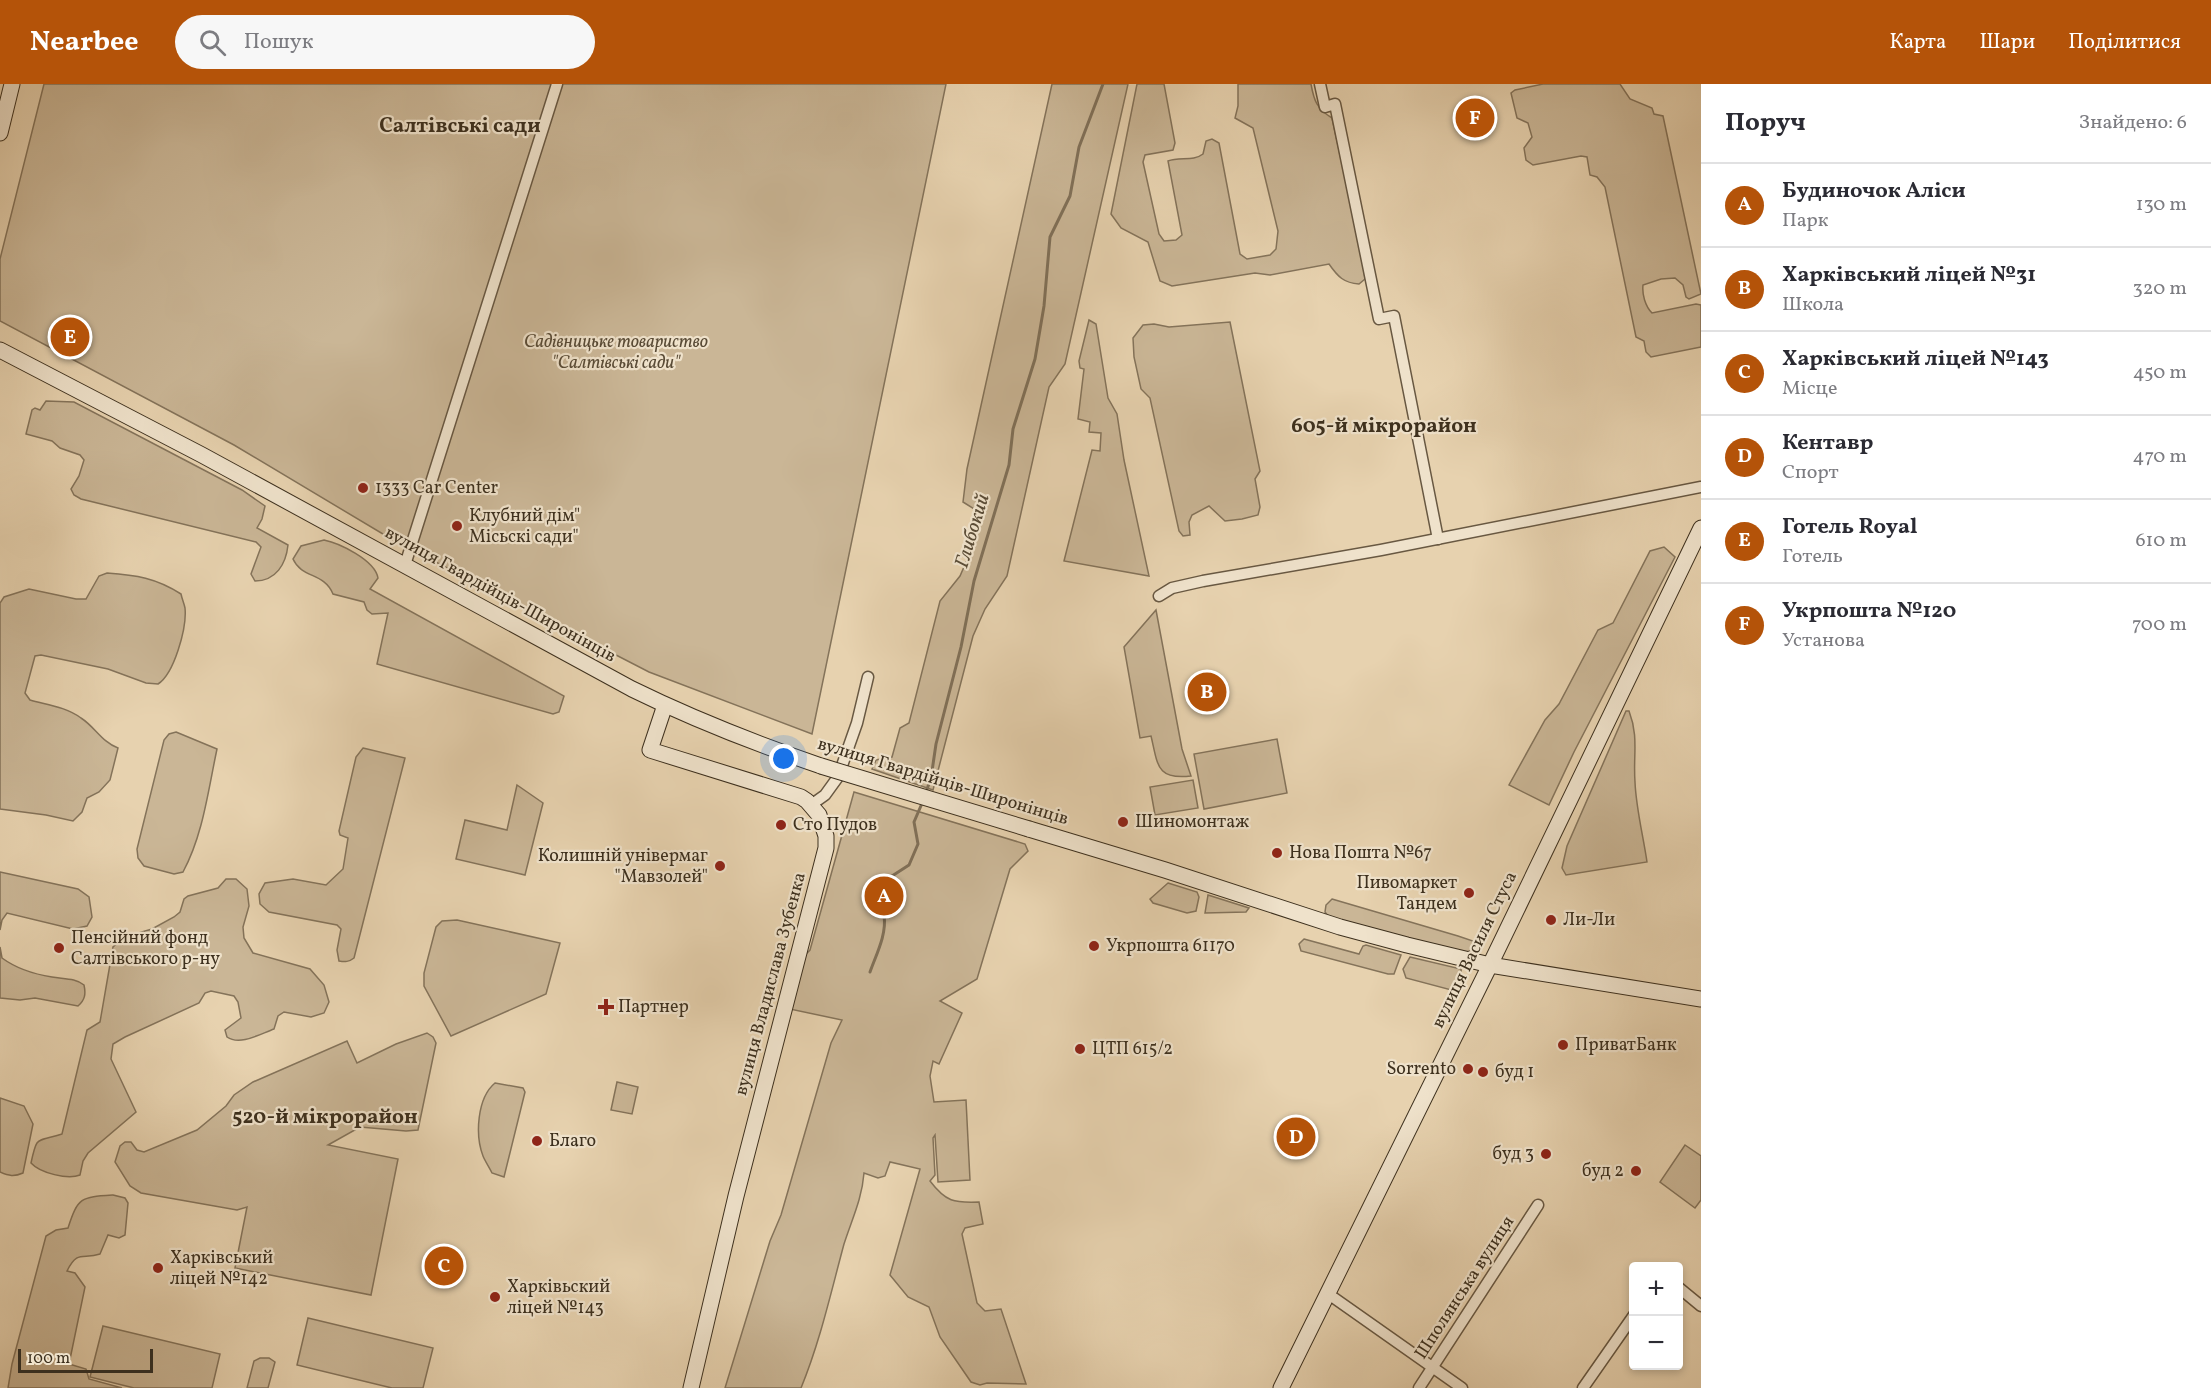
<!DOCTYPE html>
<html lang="uk">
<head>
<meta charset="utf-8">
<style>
  :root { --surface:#fff; --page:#f7f7f7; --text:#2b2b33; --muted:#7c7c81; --line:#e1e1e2; --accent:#b45309 }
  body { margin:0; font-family:Vollkorn,serif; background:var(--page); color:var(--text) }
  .controls { position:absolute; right:18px; bottom:18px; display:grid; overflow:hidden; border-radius:6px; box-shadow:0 3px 9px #0003 }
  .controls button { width:54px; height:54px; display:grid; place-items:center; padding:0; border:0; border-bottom:2px solid var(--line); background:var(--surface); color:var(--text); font:30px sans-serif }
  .scale { position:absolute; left:18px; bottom:15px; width:135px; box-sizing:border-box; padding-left:6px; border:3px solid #3d301e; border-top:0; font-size:16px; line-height:21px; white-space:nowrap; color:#3d301e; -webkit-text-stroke:4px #efe2cb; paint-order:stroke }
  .you { position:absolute; left:784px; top:675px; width:21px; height:21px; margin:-15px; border:4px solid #fff; border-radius:50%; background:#1a73e8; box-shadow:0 0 0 9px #1a73e833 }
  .badge { display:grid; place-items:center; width:39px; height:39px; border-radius:50%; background:var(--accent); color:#fff; font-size:20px; font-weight:700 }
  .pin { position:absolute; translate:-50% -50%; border:3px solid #fff; box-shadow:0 2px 6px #0006 }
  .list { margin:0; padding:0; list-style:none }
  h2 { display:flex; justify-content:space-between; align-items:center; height:78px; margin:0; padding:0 24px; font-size:26px }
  h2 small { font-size:20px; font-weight:400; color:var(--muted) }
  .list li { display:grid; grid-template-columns:39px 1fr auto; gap:18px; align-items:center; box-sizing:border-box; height:84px; padding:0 24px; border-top:2px solid var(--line) }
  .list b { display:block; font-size:22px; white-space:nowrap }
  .list p { margin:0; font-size:20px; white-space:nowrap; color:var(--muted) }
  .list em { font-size:20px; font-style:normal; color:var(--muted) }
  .icon { flex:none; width:33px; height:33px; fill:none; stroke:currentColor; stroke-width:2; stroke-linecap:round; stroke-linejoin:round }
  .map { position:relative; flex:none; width:1701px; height:1304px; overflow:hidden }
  header { display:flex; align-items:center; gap:36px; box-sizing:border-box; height:84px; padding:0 30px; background:var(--accent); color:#fff }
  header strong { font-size:28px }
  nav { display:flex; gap:33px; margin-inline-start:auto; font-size:21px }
  .search { width:420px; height:54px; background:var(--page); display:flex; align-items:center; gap:15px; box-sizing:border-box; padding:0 21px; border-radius:33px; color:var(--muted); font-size:22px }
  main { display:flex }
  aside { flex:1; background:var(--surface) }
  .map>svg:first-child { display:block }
  .green { fill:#cab696; stroke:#84735a; stroke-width:1.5 }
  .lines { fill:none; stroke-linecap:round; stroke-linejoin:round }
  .stream { stroke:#807058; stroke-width:3 }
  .street-casing { stroke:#685842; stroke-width:13 }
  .secondary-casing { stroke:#3d301e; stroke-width:17 }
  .street { stroke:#efe2cb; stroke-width:10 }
  .secondary { stroke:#efe2cb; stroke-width:15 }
  .secondary-bridge-casing { stroke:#3d301e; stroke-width:17; stroke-linecap:butt }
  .secondary-bridge { stroke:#efe2cb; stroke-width:15 }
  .poi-dot { fill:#8f2418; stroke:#efe2cb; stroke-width:2 }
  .labels { text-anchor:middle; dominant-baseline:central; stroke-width:4.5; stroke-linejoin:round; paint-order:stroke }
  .park-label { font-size:18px; font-style:italic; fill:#594b36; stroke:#efe2cb }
  .poi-label { font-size:18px; fill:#3d301e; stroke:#efe2cb; text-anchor:start }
  .street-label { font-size:18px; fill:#3d301e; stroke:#efe2cb }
  .water-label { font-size:20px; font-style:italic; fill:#594b36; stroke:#efe2cb }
  .quarter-label { font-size:21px; font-weight:bold; fill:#3d301e; stroke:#efe2cb }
</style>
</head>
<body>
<header>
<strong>Nearbee</strong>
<div class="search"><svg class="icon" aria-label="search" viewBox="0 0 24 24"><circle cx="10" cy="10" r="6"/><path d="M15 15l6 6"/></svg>Пошук</div>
<nav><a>Карта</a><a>Шари</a><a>Поділитися</a></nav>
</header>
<main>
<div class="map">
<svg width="1701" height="1304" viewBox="0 0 1701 1304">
  <rect width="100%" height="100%" fill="#e7d2af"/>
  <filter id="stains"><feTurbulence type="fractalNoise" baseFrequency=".00333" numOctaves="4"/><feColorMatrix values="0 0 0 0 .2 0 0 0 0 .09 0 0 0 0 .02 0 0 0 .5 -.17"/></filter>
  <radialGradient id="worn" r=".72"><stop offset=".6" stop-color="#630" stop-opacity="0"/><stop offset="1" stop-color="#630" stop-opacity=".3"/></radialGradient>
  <g class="green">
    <polygon points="44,0 946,0 812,650 649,588 393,456 234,361 0,237 0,175"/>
    <polygon points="1052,0 1128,0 1065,280 1049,303 1007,492 985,525 973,552 933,706 872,685 876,676 892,673 900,644 909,639 940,517 960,492 973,462 979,428 963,418 967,385"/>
    <path d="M 1137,0 L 1164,0 L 1175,59 L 1173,66 L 1145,71 L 1143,78 L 1159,150 L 1164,157 L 1176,156 L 1182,151 L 1168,77 C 1179,72 1193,78 1203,70 L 1206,57 L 1212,55 L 1219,59 L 1240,170 L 1247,175 L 1270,171 L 1276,165 L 1278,147 L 1253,44 L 1235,34 L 1238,22 L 1238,0 L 1311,0 C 1314,17 1317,25 1332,34 L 1362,171 L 1365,195 L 1359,200 C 1344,199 1338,193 1329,180 L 1270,191 L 1255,189 L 1172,202 L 1160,197 L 1148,158 L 1121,144 L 1111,130 Z"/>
    <path d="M 1543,0 L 1620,0 L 1630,15 L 1652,24 L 1654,30 L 1663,32 L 1701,210 L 1689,215 L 1686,213 L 1683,201 L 1675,194 L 1661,195 L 1643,201 C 1642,210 1645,222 1652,229 L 1696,220 L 1701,221 L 1701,263 L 1651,273 L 1646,268 L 1644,257 L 1636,253 L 1605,103 L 1597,93 L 1590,91 L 1587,73 L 1581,72 L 1533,81 L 1526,76 L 1524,64 L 1532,53 L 1528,39 L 1517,34 L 1511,9 L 1515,6 Z"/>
    <polygon points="1089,236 1096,240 1108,314 1117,330 1124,376 1149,492 1064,477 1092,366 1100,367 1101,349 1089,348 1090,338 1078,335 1084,285 1080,284 1079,277"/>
    <polygon points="1230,238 1260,387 1255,395 1260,423 1258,431 1242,435 1225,437 1209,422 1192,431 1189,438 1190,451 1183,452 1179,447 1150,314 1141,305 1134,273 1133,254 1143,241 1154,240 1169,243"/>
    <path d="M 46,317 L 74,318 L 242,406 L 265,422 L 262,435 L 257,444 L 288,461 C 286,480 276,497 255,497 L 251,490 L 261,463 L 256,458 L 81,415 L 74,411 L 71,405 L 79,392 L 84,376 L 80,371 L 60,364 L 52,357 L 26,350 L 32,326 L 35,324 L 40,326 Z"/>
    <path d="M 324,456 C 339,459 375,476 378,494 L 370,505 L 564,612 L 559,628 L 553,630 L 377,580 L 388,529 L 372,530 L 367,526 L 364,518 L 333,510 C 324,488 302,495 293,475 L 301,462 Z"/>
    <polygon points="1664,463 1675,473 1574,668 1549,721 1509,701 1545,636 1559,620 1598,546 1613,539 1650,467"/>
    <path d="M 107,489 C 136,491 156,494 181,510 C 182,515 184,519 185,524 C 187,544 174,590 158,600 L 146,599 L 108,585 L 41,571 L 35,572 L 25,609 L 30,616 C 48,621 66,623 81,634 C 95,643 102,658 118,664 L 110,696 L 99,708 L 87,714 L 82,728 L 73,737 L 46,731 L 0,725 L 0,519 L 4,513 L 29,505 L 76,515 L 86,515 L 99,492 Z"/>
    <path d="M 1156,526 L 1182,665 L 1191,692 C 1156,696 1158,681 1151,652 L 1140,654 L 1124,563 Z"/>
    <path d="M 1626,627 L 1629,627 C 1639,653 1633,671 1635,698 C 1636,724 1643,751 1647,778 L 1566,791 L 1562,784 L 1567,762 Z"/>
    <path d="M 176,648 L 217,665 C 208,707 203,751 183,788 L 174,790 L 144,782 L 138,774 L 137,765 L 164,656 L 169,650 Z"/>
    <polygon points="1277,655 1287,709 1204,725 1194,670"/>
    <path d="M 363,664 L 405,674 L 354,874 C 349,878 345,878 339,877 L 337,866 L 341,845 L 337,841 L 269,828 L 260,820 L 259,810 L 265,799 L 293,795 L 326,801 L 343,785 L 348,754 L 340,751 L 339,747 L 356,673 Z"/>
    <polygon points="1193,696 1198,724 1155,731 1150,703"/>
    <polygon points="517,701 543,719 525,791 456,775 465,736 507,746"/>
    <path d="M 854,708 L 1025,760 L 1028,767 L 1010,785 L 977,895 L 940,917 L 962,929 L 939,980 L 933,977 L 930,992 L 934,1018 L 966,1016 L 970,1096 L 938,1098 L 935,1051 L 933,1054 L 935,1091 L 930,1097 C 946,1118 954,1119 979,1118 L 983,1140 L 965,1144 L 962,1150 L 977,1219 L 985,1227 L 1001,1225 L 1026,1300 L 987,1299 L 980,1301 L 971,1298 L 940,1253 L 929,1223 L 908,1213 L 890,1191 L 920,1085 L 890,1078 L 885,1092 L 878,1094 L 864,1089 C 862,1115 852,1135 844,1160 C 831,1208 820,1258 801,1304 L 725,1304 L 770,1157 L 781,1131 L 831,959 L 842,936 L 785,924 L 797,879 L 810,866 Z"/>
    <polygon points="0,788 78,805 89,813 92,833 87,842 73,845 7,829 2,836 0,846"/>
    <path d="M 226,795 L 236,795 L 247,805 L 249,822 L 243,843 L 244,854 L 253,869 L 310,885 L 324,901 L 329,918 L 324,929 L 311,933 L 284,928 L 278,932 L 274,945 C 260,950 240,962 227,953 L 225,946 L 241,934 L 238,918 L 234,912 L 211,907 L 205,909 L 199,919 L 125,953 L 113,960 L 111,975 L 136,1028 L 88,1069 L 83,1077 L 80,1091 C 68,1096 40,1089 31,1079 C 37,1051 36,1058 62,1050 L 87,946 L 100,938 L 113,863 L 125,853 L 152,845 L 174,833 L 180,828 L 184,815 L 188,812 L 218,804 Z"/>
    <polygon points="1168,799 1197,808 1199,813 1196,827 1187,829 1153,819 1150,815"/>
    <polygon points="1208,811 1249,824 1246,828 1205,829"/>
    <polygon points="1332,815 1458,852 1473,857 1475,861 1472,866 1464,869 1329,833 1325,828 1326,821"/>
    <polygon points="457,836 560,859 546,910 451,952 424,902 424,889 436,843 442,837"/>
    <polygon points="1304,855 1359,870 1363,862 1366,861 1401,871 1394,890 1388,890 1301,867 1299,860"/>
    <path d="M 0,863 L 2,874 C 17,885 33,890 52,893 C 63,895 76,894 84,901 C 86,910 85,916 78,922 L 35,914 L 20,916 L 0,914 Z"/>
    <polygon points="1410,873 1461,885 1462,898 1455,907 1406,894 1403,885"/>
    <polygon points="427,949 433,953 436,959 418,1046 406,1047 360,1043 328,1061 398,1075 371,1211 235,1184 247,1123 237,1126 141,1109 130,1102 115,1078 120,1062 125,1058 131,1058 137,1066 144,1068 197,1046 226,1022 234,1011 253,998 347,957 357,979 396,960"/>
    <polygon points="617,998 638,1003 632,1030 611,1026"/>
    <path d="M 495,999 L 523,1004 L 525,1008 L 504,1093 L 492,1089 C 489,1083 485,1077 483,1072 C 475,1051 477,1014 495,999 Z"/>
    <path d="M 0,1014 L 24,1022 L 33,1040 L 23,1089 C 14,1093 9,1092 0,1088 Z"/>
    <polygon points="1685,1061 1701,1072 1701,1116 1695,1124 1660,1098"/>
    <path d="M 113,1111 L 125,1114 L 128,1119 L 125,1151 L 119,1154 L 108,1151 L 100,1170 C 83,1176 78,1165 67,1187 L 75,1189 L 85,1203 L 69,1280 L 86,1285 L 89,1295 L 122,1304 L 8,1304 L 12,1280 L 46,1152 L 56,1146 L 68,1144 C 78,1113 81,1113 113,1111 Z"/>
    <polygon points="308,1234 433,1264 423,1304 392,1304 297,1281"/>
    <polygon points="103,1242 220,1270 212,1304 134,1304 90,1293"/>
    <polygon points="260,1274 269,1274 275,1278 268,1304 247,1304 254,1277"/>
  </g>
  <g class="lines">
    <g class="stream">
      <polyline points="926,708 931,694 936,660 961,563 974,497 1009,381 1013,345 1035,275 1044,222 1050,153 1070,112 1079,63 1103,0"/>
      <path d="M 870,888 C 876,871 887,850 884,832 C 881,813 872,819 882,796 L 892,792 L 909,781 L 918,760 L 914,738 L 923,717"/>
    </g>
    <g class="street-casing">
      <g id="street">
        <polyline points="1320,0 1325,23 1335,20 1379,235 1394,232 1438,455"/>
        <polyline points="405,481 557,0"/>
        <polyline points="1159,512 1172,504 1203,497 1381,466 1701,403"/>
        <polyline points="811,721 825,711 838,693 857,639 868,593"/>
        <polyline points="1678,1203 1701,1222"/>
        <polyline points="1327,1209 1462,1304"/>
        <polyline points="1419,1304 1538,1121"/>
        <polyline points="1583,1304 1634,1231"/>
      </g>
    </g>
    <g class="secondary-casing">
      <g id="secondary">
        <polyline points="0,49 12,0"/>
        <path d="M 0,266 L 202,371 L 632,605 C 693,635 757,660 821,682"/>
        <polyline points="665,621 650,666 801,713 807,717 819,731 826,752 826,764 736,1112 691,1304"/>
        <polyline points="1029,745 1165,786 1340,843 1407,861 1490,881 1701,915"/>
        <polyline points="1281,1304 1490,881 1701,444"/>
      </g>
    </g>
    <use href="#street" class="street"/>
    <use href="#secondary" class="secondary"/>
    <g class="secondary-bridge-casing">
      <polyline id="secondary-bridge" points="821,682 1029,745"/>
    </g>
    <use href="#secondary-bridge" class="secondary-bridge"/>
  </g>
  <g class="poi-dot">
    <circle cx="363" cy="404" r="6"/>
    <circle cx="457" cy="442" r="6"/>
    <circle cx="1123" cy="738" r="6"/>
    <circle cx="781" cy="741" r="6"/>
    <circle cx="1277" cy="769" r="6"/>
    <circle cx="720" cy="782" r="6"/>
    <circle cx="1469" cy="809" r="6"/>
    <circle cx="1551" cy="836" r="6"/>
    <circle cx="1094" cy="862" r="6"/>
    <circle cx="59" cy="864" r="6"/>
    <path d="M603 914h6v6h6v6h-6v6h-6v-6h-6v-6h6z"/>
    <circle cx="1563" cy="961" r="6"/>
    <circle cx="1080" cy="965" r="6"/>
    <circle cx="1468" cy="985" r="6"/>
    <circle cx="1483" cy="988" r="6"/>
    <circle cx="537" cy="1057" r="6"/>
    <circle cx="1546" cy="1070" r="6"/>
    <circle cx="1636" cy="1087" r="6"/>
    <circle cx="158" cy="1184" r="6"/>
    <circle cx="495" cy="1213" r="6"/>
  </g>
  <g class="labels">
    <g class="park-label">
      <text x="616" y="258">Садівницьке товариство<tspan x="616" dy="21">"Салтівські сади"</tspan></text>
    </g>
    <g class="poi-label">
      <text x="375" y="404">1333 Car Center</text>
      <text x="469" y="432">Клубний дім"<tspan x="469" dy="21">Місьскі сади"</tspan></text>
      <text x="1135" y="738">Шиномонтаж</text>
      <text x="793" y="741">Сто Пудов</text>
      <text x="1289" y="769">Нова Пошта №67</text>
      <text x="708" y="772" text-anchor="end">Колишній універмаг<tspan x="708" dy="21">"Мавзолей"</tspan></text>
      <text x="1457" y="799" text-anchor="end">Пивомаркет<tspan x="1457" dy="21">Тандем</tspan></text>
      <text x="1563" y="836">Ли-Ли</text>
      <text x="71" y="854">Пенсійний фонд<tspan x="71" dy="21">Салтівського р-ну</tspan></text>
      <text x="1106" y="862">Укрпошта 61170</text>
      <text x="618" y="923">Партнер</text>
      <text x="1575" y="961">ПриватБанк</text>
      <text x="1092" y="965">ЦТП 615/2</text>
      <text x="1456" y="985" text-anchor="end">Sorrento</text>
      <text x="1495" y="988">буд 1</text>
      <text x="549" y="1057">Благо</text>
      <text x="1534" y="1070" text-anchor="end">буд 3</text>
      <text x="1624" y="1087" text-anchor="end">буд 2</text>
      <text x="170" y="1174">Харківський<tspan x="170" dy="21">ліцей №142</tspan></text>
      <text x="507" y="1203">Харківьский<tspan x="507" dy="21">ліцей №143</tspan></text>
    </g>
    <g class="street-label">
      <text transform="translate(500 511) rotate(29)">вулиця Гвардійців-Широнінців</text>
      <text transform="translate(943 698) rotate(17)">вулиця Гвардійців-Широнінців</text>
      <text transform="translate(1475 866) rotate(-64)">вулиця Василя Стуса</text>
      <text transform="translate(771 900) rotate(-75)">вулиця Владислава Зубенка</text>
      <text transform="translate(1465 1204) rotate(-57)">Шполянська вулиця</text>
    </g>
    <g class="water-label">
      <text transform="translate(973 447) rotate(-73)">Глибокий</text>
    </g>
    <g class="quarter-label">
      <text x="460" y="42">Салтівські сади</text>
      <text x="1384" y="342">605-й мікрорайон</text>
      <text x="325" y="1033">520-й мікрорайон</text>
    </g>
  </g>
  <rect width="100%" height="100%" filter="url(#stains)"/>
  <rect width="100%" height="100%" fill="url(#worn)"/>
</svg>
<div class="controls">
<button>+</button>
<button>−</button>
</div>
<div class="scale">100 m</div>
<div class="you"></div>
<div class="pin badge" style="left:884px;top:812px">A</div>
<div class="pin badge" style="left:1207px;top:608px">B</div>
<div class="pin badge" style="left:444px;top:1182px">C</div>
<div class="pin badge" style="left:1296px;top:1053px">D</div>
<div class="pin badge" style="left:70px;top:253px">E</div>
<div class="pin badge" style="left:1475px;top:34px">F</div>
</div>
<aside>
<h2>Поруч<small>Знайдено: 6</small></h2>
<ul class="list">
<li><span class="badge">A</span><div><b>Будиночок Аліси</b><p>Парк</p></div><em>130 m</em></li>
<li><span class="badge">B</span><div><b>Харківський ліцей №31</b><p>Школа</p></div><em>320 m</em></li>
<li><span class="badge">C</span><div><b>Харківський ліцей №143</b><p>Місце</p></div><em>450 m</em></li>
<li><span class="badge">D</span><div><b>Кентавр</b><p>Спорт</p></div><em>470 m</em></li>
<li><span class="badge">E</span><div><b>Готель Royal</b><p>Готель</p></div><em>610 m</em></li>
<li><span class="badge">F</span><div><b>Укрпошта №120</b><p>Установа</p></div><em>700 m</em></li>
</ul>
</aside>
</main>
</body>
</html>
